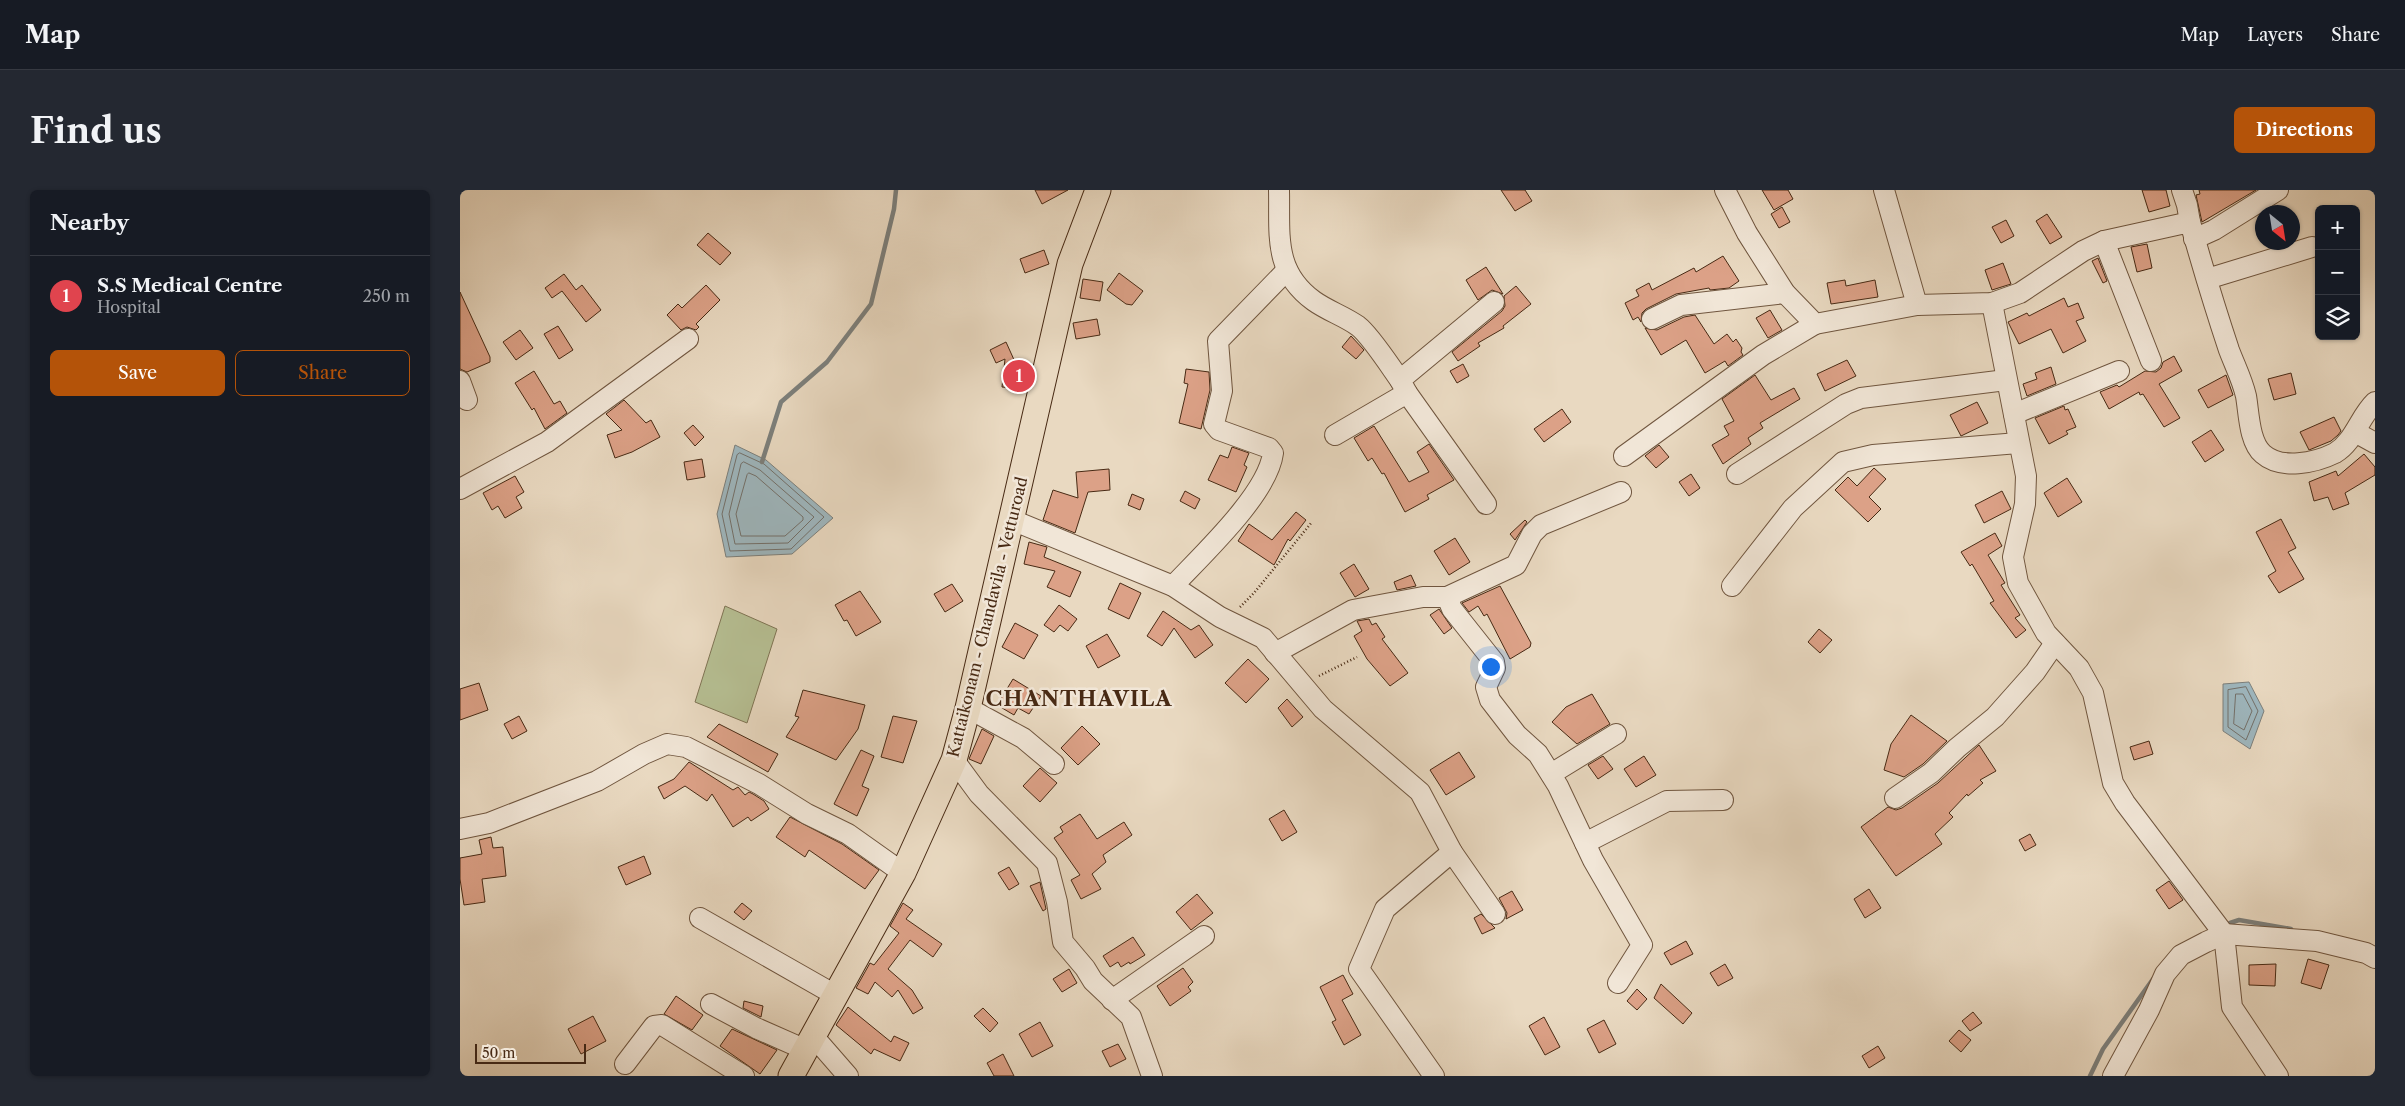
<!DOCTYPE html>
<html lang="en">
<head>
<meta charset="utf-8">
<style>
  :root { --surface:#171b24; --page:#242831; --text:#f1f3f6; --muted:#9ea1a6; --line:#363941; --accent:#b45309 }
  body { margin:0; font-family:"Libre Caslon Text",serif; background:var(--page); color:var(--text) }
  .controls { position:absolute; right:15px; top:15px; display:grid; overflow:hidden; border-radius:8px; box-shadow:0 1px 4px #0004 }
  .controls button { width:45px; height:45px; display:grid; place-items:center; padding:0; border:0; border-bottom:1px solid var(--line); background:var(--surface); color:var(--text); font:25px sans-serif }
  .compass { position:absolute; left:1795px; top:15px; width:45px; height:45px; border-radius:50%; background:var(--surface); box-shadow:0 1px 4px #0004; rotate:150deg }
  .scale { position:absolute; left:15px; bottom:12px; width:111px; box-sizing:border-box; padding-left:5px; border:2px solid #482a14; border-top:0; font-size:14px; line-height:18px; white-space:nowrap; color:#482a14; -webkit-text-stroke:4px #f1e6d7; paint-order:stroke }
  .you { position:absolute; left:1030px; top:476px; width:18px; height:18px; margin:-12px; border:4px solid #fff; border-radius:50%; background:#1a73e8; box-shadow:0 0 0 8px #1a73e833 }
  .badge { display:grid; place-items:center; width:32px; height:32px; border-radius:50%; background:var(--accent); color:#fff; font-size:16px; font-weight:700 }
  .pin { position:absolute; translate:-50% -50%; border:2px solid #fff; box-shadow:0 1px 5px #0006 }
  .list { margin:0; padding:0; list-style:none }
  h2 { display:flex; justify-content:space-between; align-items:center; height:65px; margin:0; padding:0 20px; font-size:21px }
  h2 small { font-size:16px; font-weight:400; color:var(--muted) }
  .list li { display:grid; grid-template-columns:32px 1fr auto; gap:15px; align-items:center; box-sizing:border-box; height:80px; padding:0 20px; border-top:1px solid var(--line) }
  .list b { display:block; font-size:19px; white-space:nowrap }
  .list p { margin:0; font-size:16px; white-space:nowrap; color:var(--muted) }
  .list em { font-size:16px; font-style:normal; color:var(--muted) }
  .actions { display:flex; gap:10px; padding:15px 20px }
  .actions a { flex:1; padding:11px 0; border:1px solid var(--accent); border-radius:8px; text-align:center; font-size:18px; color:var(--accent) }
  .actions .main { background:var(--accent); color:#fff }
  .icon { flex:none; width:28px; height:28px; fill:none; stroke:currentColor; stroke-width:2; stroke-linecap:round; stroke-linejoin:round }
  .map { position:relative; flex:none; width:1915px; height:886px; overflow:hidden; border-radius:8px }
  header { display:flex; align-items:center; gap:30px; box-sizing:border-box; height:70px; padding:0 25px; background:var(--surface); border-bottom:1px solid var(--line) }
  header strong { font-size:24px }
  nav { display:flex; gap:28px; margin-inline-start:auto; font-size:18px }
  .intro { display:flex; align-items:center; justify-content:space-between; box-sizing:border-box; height:120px; padding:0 30px }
  h1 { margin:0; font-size:35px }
  .button { padding:12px 22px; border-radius:8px; background:var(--accent); color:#fff; font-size:18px; font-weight:700 }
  main { display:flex; gap:30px; padding:0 30px }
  aside { flex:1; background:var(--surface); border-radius:8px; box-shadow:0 1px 4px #0004 }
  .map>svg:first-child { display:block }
  .green { fill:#b6bf93; stroke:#7f7454 }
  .water { fill:#9eb7bf; stroke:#7c7f7b }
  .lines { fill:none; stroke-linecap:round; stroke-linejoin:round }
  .shore { stroke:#73706a; stroke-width:1 }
  .stream { stroke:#7c7f7b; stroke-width:4.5 }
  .building { fill:#dca187; stroke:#482a14 }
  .minor-casing { stroke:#70563f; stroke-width:22 }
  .major-casing { stroke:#482a14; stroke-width:27 }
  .path { stroke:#482a14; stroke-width:2.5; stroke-dasharray:1 2.5; stroke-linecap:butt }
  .minor { stroke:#f1e6d7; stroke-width:20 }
  .major { stroke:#e9d9c1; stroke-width:25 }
  .labels { text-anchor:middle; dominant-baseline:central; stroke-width:5; stroke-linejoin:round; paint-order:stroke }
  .street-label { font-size:16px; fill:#482a14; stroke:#f1e6d7 }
  .district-label { font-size:21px; font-weight:bold; letter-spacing:1px; fill:#482a14; stroke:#f1e6d7 }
</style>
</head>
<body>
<header>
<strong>Map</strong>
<nav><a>Map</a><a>Layers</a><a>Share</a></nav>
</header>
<div class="intro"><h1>Find us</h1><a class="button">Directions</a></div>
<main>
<aside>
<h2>Nearby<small></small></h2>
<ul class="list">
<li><span class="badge" style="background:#e0444e">1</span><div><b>S.S Medical Centre</b><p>Hospital</p></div><em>250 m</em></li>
</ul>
<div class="actions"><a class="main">Save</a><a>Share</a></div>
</aside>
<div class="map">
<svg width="1915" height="886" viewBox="0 0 1915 886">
  <rect width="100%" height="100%" fill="#e9d9c1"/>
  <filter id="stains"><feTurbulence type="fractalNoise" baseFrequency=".004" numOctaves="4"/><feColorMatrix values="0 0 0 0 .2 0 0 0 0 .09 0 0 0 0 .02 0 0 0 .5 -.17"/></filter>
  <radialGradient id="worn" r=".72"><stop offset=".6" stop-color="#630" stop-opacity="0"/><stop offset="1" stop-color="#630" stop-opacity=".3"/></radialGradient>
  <polygon class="green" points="265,416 317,439 287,533 235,512"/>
  <g class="water">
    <polygon points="275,255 306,270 373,328 332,364 266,367 257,324"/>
    <polygon points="1789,492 1804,521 1790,559 1763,541 1763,494"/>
  </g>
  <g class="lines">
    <g class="shore">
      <polygon points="280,263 304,274 364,327 331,359 270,361 262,324 277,265"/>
      <polygon points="284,272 300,280 354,327 328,353 275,354 269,324 281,274"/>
      <polygon points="289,283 296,286 343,327 343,330 325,346 281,346 276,324 287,285"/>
      <polygon points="1786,497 1798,521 1786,550 1768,537 1768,500"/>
      <polygon points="1776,504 1783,504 1792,521 1784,540 1774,534"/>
    </g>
    <g class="stream">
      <polyline points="302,272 321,212 367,172 411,114 434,19 436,0"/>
      <polyline points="1770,733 1779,730 1831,739"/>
      <polyline points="1630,886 1643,859 1693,789"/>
    </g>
  </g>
  <g class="building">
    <polygon points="575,0 608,0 582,14"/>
    <polygon points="1041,0 1065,0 1072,11 1055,21"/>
    <polygon points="1302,0 1328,0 1333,9 1314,20"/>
    <polygon points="1682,0 1706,0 1710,16 1689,22"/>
    <polygon points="1739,0 1796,0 1742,32 1736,5 1740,4"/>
    <polygon points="1322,17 1330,32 1319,38 1311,24"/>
    <polygon points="1587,24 1602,47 1590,54 1576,31"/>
    <polygon points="1546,30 1554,46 1541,53 1532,37"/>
    <polygon points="248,43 271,63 260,75 237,55"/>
    <polygon points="1687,54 1692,78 1677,82 1671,57"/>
    <polygon points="584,60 589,74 565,83 560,69"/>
    <polygon points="1263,66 1279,91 1269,98 1250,100 1249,98 1216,104 1186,119 1182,123 1181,132 1178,127 1173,130 1165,113 1179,106 1176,100 1189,93 1192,100 1234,78 1236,82"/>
    <polygon points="1638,68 1647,91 1643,93 1632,71"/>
    <polygon points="1543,73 1551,94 1532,100 1525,80"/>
    <polygon points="1026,77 1043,104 1032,100 1018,110 1006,90"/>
    <polygon points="659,83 683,101 672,115 666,114 647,100"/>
    <polygon points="104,84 116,100 122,95 141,120 126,132 102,101 92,108 85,98"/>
    <polygon points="623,89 643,92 640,111 620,108"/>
    <polygon points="1385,90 1386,96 1415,90 1418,107 1371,114 1367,93"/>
    <polygon points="246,95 260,110 236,134 239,137 236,140 227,137 221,140 207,125 218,114 222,118"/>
    <polygon points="1056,96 1071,114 1043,136 1044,138 1018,153 1020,156 998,171 992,162 1042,121 1045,116 1044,106"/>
    <polygon points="0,102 30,167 30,172 7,182 0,179"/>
    <polygon points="1604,108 1608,117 1618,113 1624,128 1616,131 1626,151 1603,163 1591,139 1559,154 1548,132 1567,123 1569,126"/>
    <polygon points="1310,120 1322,140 1308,148 1296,128"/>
    <polygon points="1235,125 1254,154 1267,144 1273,152 1276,149 1282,158 1281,162 1283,165 1268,176 1265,171 1245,183 1226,150 1201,165 1185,138 1197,140 1224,127"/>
    <polygon points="637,129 640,145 616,149 613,133"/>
    <polygon points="98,136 113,160 99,169 84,144"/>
    <polygon points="60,140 73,158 56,170 43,152"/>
    <polygon points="891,146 904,160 896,169 882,157"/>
    <polygon points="546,152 555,172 571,173 566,199 542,197 545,169 536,173 530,160"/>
    <polygon points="1714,166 1722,181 1699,194 1720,228 1704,237 1683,204 1680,205 1679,202 1649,219 1640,202 1657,195 1659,197 1685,181 1696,182 1701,178 1703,172"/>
    <polygon points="1387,170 1396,186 1365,201 1357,184"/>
    <polygon points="1003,174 1009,186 997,193 990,181"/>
    <polygon points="1591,177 1596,194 1567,206 1563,194 1577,189 1575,183"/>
    <polygon points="726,179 749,182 750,200 741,239 719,233 728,194 724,193"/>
    <polygon points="74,181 94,214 100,211 107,223 85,239 74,218 72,220 55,193"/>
    <polygon points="1831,183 1836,204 1814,210 1808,189"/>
    <polygon points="1295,185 1311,210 1334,198 1340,209 1300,233 1303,238 1288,248 1291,254 1263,274 1252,255 1269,245 1264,236 1274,231 1262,209"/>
    <polygon points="1766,185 1773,205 1748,218 1738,200"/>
    <polygon points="164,210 186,233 191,230 200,247 172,262 155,268 147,245 162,240 146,224"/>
    <polygon points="1517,212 1528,233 1501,246 1490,225"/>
    <polygon points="1604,216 1605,220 1608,219 1616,237 1606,241 1608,244 1589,254 1575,228"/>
    <polygon points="1102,219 1111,232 1084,252 1074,239"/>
    <polygon points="1874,227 1881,241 1878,245 1871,251 1849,260 1840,242"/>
    <polygon points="233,235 244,247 235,256 224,243"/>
    <polygon points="914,236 949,292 969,282 957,262 969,254 994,290 967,305 969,309 945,322 924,283 922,284 912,268 908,271 894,248"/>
    <polygon points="1751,240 1764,260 1745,272 1732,252"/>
    <polygon points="1199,255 1209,267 1196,278 1185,266"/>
    <polygon points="772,257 789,263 784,275 787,277 776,302 748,290 760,265 768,268"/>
    <polygon points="1904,264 1915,277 1915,285 1885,303 1889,314 1873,320 1868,307 1854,311 1849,292 1876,281 1878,286"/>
    <polygon points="242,269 245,287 227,290 224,272"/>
    <polygon points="1414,278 1426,289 1409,307 1421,319 1408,332 1375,300 1388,287 1397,296"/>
    <polygon points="649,279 650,300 628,302 615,343 583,330 593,300 618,308 616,282"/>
    <polygon points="1231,284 1240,298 1229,306 1219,292"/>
    <polygon points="55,286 64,302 56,307 62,318 45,328 38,316 32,320 23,303"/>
    <polygon points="1607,288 1622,312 1598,327 1584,303"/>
    <polygon points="725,301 740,309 735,319 720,311"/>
    <polygon points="1542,301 1551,319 1524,333 1515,315"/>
    <polygon points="672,304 684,309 680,320 668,315"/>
    <polygon points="836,322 846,330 830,351 828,349 814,375 778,351 789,334 812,350"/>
    <polygon points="1821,329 1836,358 1828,362 1844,389 1819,403 1808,386 1816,381 1796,342"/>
    <polygon points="1065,330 1067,332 1055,350 1050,344"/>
    <polygon points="1535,343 1542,356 1528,365 1545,393 1541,395 1560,425 1555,428 1566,440 1556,448 1530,413 1534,411 1512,374 1510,376 1501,362"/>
    <polygon points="995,348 1010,372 989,385 974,361"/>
    <polygon points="569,352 587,357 584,367 621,382 610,407 587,397 595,381 564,374"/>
    <polygon points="894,374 909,399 895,407 880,383"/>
    <polygon points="951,385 956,396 937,400 934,392"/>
    <polygon points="660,393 681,403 669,429 648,419"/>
    <polygon points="492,394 503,411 485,422 474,404"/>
    <polygon points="1040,396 1071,453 1070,457 1050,469 1027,424 1024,426 1018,416 1009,422 1002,413"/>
    <polygon points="400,401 421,432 396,446 387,430 384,431 375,415"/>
    <polygon points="599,415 617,429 608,441 600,435 594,442 584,435"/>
    <polygon points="979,419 992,438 984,444 970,425"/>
    <polygon points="703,421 731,440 739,435 753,455 735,468 714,438 702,456 687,446"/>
    <polygon points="909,429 912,435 916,433 925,447 922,449 948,483 930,496 907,469 894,446 902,441 897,431"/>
    <polygon points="555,433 578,445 564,469 542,457"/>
    <polygon points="1359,439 1372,450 1360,463 1348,452"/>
    <polygon points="647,444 660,466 638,478 626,456"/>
    <polygon points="788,469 809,489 786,513 765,493"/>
    <polygon points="553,489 581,506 569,524 558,518 554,525 537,515"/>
    <polygon points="19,493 28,520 0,530 0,499"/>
    <polygon points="343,500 405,515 398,539 376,570 326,547 339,527 335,526"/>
    <polygon points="1132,504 1150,534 1117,554 1092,532 1106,517"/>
    <polygon points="827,509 843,527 832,537 818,518"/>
    <polygon points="1451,525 1487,551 1463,574 1444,587 1424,580 1431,554"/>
    <polygon points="59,526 67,541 52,549 44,534"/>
    <polygon points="433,526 457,531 443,573 421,567"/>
    <polygon points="259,534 318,564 308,582 247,547"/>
    <polygon points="622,536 640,554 618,575 601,558"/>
    <polygon points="522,539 534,546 521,574 509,569"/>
    <polygon points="1689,551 1693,564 1674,570 1670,557"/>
    <polygon points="1519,555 1536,581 1520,590 1523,593 1508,606 1507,604 1489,623 1493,627 1475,644 1482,654 1436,686 1401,637 1428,617 1436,620 1442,618 1478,593"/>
    <polygon points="401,560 414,566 402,596 409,599 397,626 374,614"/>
    <polygon points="999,562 1015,587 986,605 970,580"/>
    <polygon points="1143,566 1153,579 1138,589 1128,575"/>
    <polygon points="1184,566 1196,585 1176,597 1164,579"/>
    <polygon points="229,572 273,600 278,597 285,605 289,602 293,604 304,611 309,619 291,631 288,627 273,637 252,604 247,611 225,596 204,609 198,597 214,589"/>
    <polygon points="580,578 597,593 580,612 563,596"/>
    <polygon points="824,620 837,642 822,651 809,629"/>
    <polygon points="620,624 637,649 664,632 672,645 643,665 646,672 632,684 641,699 621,709 611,690 620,685 594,648 603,642 600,637"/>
    <polygon points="330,627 382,654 419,680 405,699 349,660 345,667 316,647"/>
    <polygon points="1570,644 1576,655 1565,661 1559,650"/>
    <polygon points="31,647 33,658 43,657 46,686 22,689 25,712 4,715 0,689 0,668 22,664 19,650"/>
    <polygon points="184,666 191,684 166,695 158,677"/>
    <polygon points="549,677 559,694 549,700 538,683"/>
    <polygon points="1709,691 1723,710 1709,719 1696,700"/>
    <polygon points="580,692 586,719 583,721 570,696"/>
    <polygon points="1409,699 1421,718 1405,728 1394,709"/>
    <polygon points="1052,701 1063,720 1046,729 1047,723 1039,708"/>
    <polygon points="737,704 753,723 731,740 716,722"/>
    <polygon points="282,713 292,721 284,730 274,722"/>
    <polygon points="443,713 453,720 446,729 482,754 473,767 450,750 428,779 452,800 463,818 453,824 438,800 432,807 415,792 408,804 396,798 410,773 414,775 439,743 430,736"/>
    <polygon points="1021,724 1035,738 1022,744 1014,728"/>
    <polygon points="673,747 685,765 670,774 669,772 661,777 658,772 650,777 643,766"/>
    <polygon points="1226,751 1233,764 1211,775 1204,763"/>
    <polygon points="1848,769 1869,775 1861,799 1841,793"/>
    <polygon points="1265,774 1273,788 1258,796 1250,783"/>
    <polygon points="1816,774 1815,796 1789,795 1789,775"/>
    <polygon points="723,778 733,792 728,797 731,801 710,816 697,796"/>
    <polygon points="609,779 617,793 602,802 593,789"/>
    <polygon points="883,785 893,804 882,810 901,845 884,855 872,832 876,830 860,797"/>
    <polygon points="1201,794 1232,823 1223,834 1194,808"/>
    <polygon points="1177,799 1187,809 1177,820 1167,811"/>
    <polygon points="216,806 243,825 232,840 204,824"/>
    <polygon points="284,811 303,816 301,827 283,818"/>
    <polygon points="388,817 431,852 434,846 449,853 440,871 414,859 411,864 376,835"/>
    <polygon points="523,818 538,833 530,842 514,826"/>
    <polygon points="1513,822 1522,833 1510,841 1502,831"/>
    <polygon points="133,826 146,851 121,864 108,839"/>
    <polygon points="1084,827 1100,857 1085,865 1069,836"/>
    <polygon points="1144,830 1156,854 1139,863 1127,839"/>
    <polygon points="580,832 593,856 572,867 559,844"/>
    <polygon points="272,839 317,860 300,884 260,856"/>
    <polygon points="1499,840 1511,850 1501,862 1489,851"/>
    <polygon points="658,854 666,869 650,877 642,861"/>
    <polygon points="1418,856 1425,868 1409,878 1402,866"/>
    <polygon points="543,864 554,886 534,886 527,873"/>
  </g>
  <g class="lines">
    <g class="minor-casing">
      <g id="minor">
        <path d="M 819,0 C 820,45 813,81 854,111 C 868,121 884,126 898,136 C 910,145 930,176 940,190"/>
        <path d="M 1265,0 L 1287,43 L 1325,103 L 1355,134 L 1457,115 L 1532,113 L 1560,103 L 1623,61 L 1644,51 L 1730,32 C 1742,75 1755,118 1769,160 C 1775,176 1782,189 1786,206 C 1789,223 1789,252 1803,264 C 1821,280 1855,273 1875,263 C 1894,252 1900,226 1915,212"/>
        <polyline points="1424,0 1457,115"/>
        <polyline points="1722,0 1727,15 1730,32"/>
        <polyline points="1734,49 1754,40 1818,0"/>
        <polyline points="1644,51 1691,171"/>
        <polyline points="1747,89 1852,57"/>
        <polyline points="1532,113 1566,286 1565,314 1553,367 1558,393 1586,443 1619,478 1633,503 1653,593 1665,613 1764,744 1772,817 1818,886"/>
        <polyline points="1192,129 1221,115 1325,103"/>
        <polyline points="0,191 7,210"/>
        <polyline points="947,203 1026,314"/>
        <polyline points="1554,224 1659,181"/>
        <polyline points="1895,242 1915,253"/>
        <polyline points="875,245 947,203 940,190 1034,112"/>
        <polyline points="1164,266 1303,165 1355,134"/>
        <polyline points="1277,284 1386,214 1401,208 1546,190"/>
        <polyline points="0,299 87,252 228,149"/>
        <polyline points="552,330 713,396 760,427 803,448 863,519 960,602 992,662 925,719 899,779 974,886"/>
        <path d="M 713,396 C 741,366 808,304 813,263 L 809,258 L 759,240 L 754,234 L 762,201 L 758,151 L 827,80"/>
        <polyline points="1272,396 1333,318 1383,272 1413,265 1558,253"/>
        <polyline points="815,463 893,420 963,407 987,407"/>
        <polyline points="508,518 563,548 594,574"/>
        <polyline points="494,570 519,604 587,673 597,712 603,752 625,778 633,791 671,827 692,886"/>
        <polyline points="1091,584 1156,544"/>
        <polyline points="1435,608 1471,583 1497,558 1535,527 1575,482 1595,453"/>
        <polyline points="0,639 29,633 137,591 184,564 207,554 226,557 299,594 347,624 388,644 443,683"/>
        <polyline points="1125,653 1207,611 1263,610"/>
        <polyline points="992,662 1035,724"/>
        <polyline points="240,728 377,806"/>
        <polyline points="1158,793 1182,755 1133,670 1098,596 1078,564 1057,545 1030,510 1026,497 1035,478 1034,472 992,419 987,407 1056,375 1072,344 1081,335 1161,302"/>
        <polyline points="652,810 744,746"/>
        <polyline points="251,814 296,838 346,860"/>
        <polyline points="354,847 388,886"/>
        <polyline points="165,874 194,836 202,835 284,886"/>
        <polyline points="1653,886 1689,820 1705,784 1721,765 1746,752 1764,744 1857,751 1906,763 1915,768"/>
      </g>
    </g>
    <g class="major-casing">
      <polyline id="major" points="331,886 443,683 494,570 508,518 610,74 638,0"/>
    </g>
    <g class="path">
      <polyline points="780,417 794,403 852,332"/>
      <polyline points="859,486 897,467"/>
    </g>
    <use href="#minor" class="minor"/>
    <use href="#major" class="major"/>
  </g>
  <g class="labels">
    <g class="street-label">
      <text transform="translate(527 427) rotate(-76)">Kattaikonam - Chandavila - Vetturoad</text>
    </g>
    <g class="district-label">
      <text x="619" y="508">CHANTHAVILA</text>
    </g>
  </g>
  <rect width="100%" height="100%" filter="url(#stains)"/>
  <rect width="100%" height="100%" fill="url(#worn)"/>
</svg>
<div class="controls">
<button>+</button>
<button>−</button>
<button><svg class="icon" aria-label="layers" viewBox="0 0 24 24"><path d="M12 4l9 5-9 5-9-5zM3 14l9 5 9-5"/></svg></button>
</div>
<svg class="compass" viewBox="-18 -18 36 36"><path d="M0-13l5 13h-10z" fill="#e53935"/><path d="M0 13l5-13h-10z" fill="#9ea1a6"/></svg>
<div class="scale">50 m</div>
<div class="you"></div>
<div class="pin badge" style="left:559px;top:186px;background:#e0444e">1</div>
</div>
</main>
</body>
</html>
